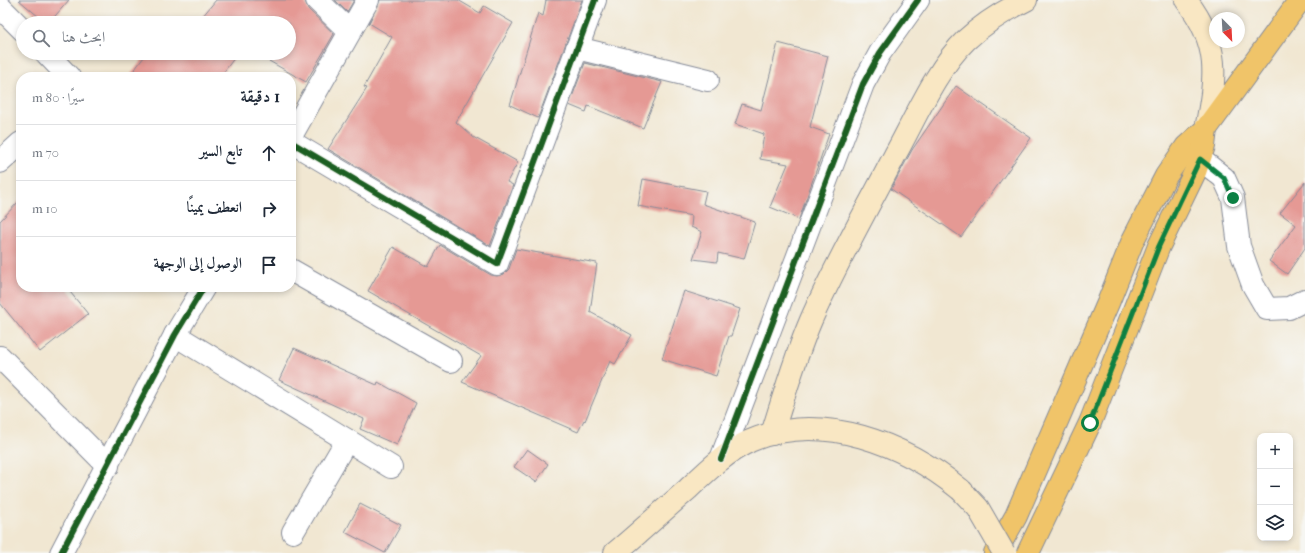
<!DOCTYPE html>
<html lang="ar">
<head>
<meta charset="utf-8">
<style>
  :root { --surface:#fff; --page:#f2f2f3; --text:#1f2937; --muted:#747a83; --line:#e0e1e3 }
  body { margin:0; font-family:"IM FELL French Canon",Amiri,serif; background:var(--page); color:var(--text); direction:rtl }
  .controls { position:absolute; right:12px; bottom:12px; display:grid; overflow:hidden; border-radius:8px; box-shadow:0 2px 6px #0003 }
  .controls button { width:36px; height:36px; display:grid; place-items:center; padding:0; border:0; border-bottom:1px solid var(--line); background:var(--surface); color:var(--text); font:20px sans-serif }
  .compass { position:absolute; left:1209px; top:12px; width:36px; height:36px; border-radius:50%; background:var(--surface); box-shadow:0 2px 6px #0003; rotate:156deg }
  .stop { position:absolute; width:12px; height:12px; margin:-9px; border:3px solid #0b8043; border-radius:50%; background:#fff }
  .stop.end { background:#0b8043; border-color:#fff; box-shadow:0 1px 4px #0008 }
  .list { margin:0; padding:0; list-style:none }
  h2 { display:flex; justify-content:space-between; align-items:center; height:52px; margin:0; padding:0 16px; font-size:17px }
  h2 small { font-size:13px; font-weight:400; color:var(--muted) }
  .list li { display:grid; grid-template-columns:26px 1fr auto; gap:12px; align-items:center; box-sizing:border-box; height:56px; padding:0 16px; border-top:1px solid var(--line) }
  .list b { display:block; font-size:15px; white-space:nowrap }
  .list em { font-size:13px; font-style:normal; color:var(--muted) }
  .icon { flex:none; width:22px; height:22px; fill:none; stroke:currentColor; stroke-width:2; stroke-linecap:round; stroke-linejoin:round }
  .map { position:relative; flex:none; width:1305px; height:553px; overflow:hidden; direction:ltr }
  .search { position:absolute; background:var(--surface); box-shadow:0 2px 6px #0003; left:16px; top:16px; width:280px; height:44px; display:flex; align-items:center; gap:10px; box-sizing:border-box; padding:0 14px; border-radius:22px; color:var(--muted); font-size:15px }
  .panel { position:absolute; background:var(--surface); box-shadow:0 2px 6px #0003; left:16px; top:72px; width:280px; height:220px; border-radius:16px; direction:rtl }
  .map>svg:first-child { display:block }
  .building { fill:#e59994 }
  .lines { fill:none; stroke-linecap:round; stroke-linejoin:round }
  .minor-casing { stroke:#868b98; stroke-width:24 }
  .tertiary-casing { stroke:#868b98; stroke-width:24 }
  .secondary-casing { stroke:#868b98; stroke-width:24 }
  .primary-casing { stroke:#868b98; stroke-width:24 }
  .minor { stroke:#fff; stroke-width:22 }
  .tertiary { stroke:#fff; stroke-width:22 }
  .secondary { stroke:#f9e7c3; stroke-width:22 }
  .primary { stroke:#f0c469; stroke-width:22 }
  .secondary-bridge-casing { stroke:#868b98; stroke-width:24; stroke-linecap:butt }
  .secondary-bridge { stroke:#f9e7c3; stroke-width:22 }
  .cycleway-casing { stroke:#f6f6f2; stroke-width:8 }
  .cycleway { stroke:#1b5e20; stroke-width:6 }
  .route { stroke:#0b8043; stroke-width:5 }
</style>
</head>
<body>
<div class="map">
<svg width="1305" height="553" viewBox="0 0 1305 553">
  <rect width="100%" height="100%" fill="#f6f6f2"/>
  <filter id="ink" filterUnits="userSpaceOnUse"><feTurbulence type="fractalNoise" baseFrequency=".025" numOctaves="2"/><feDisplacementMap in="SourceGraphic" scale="8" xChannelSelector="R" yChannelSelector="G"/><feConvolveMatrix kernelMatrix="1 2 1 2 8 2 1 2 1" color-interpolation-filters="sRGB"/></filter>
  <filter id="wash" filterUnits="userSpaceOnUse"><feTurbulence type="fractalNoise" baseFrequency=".012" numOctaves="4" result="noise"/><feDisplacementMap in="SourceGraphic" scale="16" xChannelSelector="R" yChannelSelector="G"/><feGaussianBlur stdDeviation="0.9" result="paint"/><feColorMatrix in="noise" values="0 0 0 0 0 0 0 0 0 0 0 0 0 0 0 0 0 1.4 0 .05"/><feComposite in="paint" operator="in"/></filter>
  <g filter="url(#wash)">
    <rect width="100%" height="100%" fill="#f1e7d2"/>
    <g id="blocks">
      <g class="building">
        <polygon points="19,0 69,0 49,23 46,23"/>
        <polygon points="216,0 305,0 308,9 334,34 306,82 255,53 289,53 289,23 197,23"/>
        <polygon points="335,0 354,0 347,12"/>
        <polygon points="380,0 458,0 480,13 484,6 513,23 456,122 473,137 518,162 507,182 513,185 490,246 328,149 367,88 364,87 392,37 369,23"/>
        <polygon points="546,0 582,0 538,118 510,105 538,13 543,16"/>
        <polygon points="778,43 828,56 810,127 829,134 799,219 770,207 788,164 760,159 764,134 735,124 742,104 761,110"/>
        <polygon points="147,53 238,53 220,77 129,77"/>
        <polygon points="585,63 662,82 643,128 588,106 586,112 569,105"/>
        <polygon points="956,86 1031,138 961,237 891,189 912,150"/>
        <polygon points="643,179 706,191 703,204 755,222 744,259 718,253 717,262 693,259 702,232 691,227 692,216 638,206"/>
        <polygon points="1305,182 1305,248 1287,274 1269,261 1296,225 1280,213"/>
        <polygon points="21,199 21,287 66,287 88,314 40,352 0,303 0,221"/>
        <polygon points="440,245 491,275 497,276 504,274 509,269 516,249 597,263 590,312 632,335 615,364 610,361 585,421 584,420 578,432 462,382 481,356 368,291 393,247 428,267"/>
        <polygon points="684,291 740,309 731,336 729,336 716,376 662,359"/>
        <polygon points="294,348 377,385 378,382 416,403 397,445 360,429 364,419 279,380"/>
        <polygon points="527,449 548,464 536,482 514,467"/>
        <polygon points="360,504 401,525 385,553 345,532"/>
      </g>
    </g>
  </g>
  <g filter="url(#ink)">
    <use href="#blocks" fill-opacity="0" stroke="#868b98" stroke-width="1"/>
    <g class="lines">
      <g class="minor-casing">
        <g id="minor">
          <polyline points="317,0 349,31"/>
          <polyline points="0,7 23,30"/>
          <polyline points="577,48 708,80"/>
          <polyline points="46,53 69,77"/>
          <polyline points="291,136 368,0"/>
          <polyline points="291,142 497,264 595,0"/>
          <polyline points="1200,159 1224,178 1233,198 1239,246 1253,285 1267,309 1289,308 1305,300"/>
          <polyline points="0,162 21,143"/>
          <polyline points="291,270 451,361"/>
          <polyline points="175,335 391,467"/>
          <polyline points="0,357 108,466"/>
          <polyline points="293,532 347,440"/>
          <polyline points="61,553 175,335 204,287"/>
        </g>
      </g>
      <g class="tertiary-casing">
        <polyline id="tertiary" points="721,459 863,84 880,53 918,0"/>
      </g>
      <g class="secondary-casing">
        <g id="secondary">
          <path d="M 1186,0 C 1221,45 1216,77 1206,129"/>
          <path d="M 772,434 C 784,396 795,357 811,320 C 836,263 868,208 896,153 C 916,117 936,69 966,40 C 982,25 1006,10 1026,0"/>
          <path d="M 615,553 C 640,532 664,510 688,489 C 707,471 726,452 750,441 C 822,410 905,444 961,490"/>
        </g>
      </g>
      <g class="primary-casing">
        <g id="primary">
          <polyline points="995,553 1016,516 1108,303 1133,240 1166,176 1186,147 1206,129 1300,0"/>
          <polyline points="1028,553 1090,423 1159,246 1195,172 1204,146 1206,129"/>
        </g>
      </g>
      <use href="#minor" class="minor"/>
      <use href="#tertiary" class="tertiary"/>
      <use href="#secondary" class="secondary"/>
      <use href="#primary" class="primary"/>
      <g class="secondary-bridge-casing">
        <polyline id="secondary-bridge" points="961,490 978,508 1004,553"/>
      </g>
      <use href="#secondary-bridge" class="secondary-bridge"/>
      <g class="cycleway-casing">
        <g id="cycleway">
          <polyline points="291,142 497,264 595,0"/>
          <polyline points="721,459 863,84 880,53 918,0"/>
          <polyline points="61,553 175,335 204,287"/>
        </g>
      </g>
      <use href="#cycleway" class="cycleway"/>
    </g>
  </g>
  <g class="lines" filter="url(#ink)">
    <polyline class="route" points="1090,423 1159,246 1200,159 1224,178 1233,198"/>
  </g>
</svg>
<div class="controls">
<button>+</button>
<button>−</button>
<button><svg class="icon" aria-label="layers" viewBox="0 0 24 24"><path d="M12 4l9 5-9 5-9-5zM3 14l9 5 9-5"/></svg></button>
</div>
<svg class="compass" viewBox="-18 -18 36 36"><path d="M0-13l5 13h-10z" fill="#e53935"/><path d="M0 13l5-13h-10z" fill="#747a83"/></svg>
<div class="stop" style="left:1090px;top:423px"></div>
<div class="stop end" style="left:1233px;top:198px"></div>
<div class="search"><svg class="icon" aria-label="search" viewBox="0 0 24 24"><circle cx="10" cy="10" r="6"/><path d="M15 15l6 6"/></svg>ابحث هنا</div>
<section class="panel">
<h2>1 دقيقة<small>سيرًا · 80 m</small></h2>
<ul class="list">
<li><svg class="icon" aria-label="ahead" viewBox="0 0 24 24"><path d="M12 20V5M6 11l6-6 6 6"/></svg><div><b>تابع السير</b></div><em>70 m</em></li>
<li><svg class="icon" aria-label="right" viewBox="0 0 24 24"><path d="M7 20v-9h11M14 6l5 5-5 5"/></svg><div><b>انعطف يمينًا</b></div><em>10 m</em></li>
<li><svg class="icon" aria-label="arrive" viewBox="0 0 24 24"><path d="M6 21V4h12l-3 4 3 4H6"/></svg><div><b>الوصول إلى الوجهة</b></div></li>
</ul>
</section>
</div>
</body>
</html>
